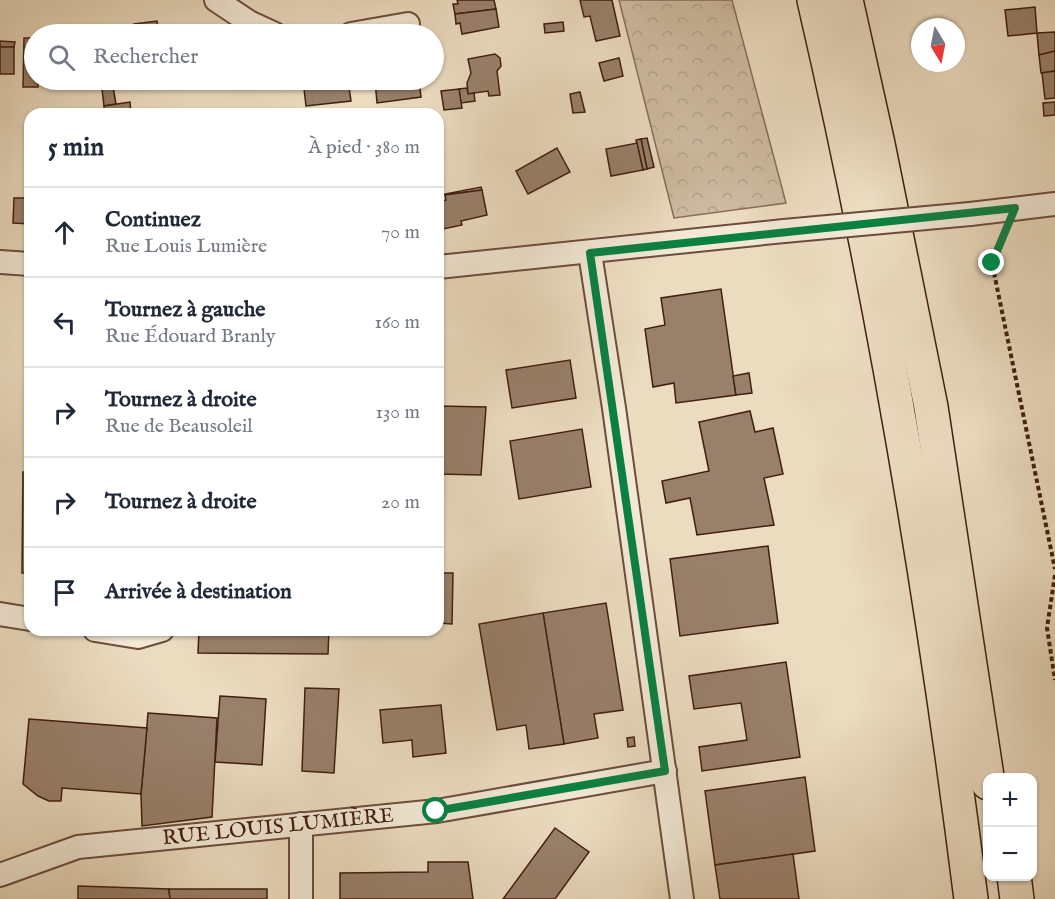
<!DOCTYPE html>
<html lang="fr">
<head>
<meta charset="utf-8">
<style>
  :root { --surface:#fff; --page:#f2f2f3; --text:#1f2937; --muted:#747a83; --line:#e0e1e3 }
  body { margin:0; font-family:"IM FELL English",serif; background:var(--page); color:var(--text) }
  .controls { position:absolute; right:18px; bottom:18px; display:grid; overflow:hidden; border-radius:12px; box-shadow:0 2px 4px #0004 }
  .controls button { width:54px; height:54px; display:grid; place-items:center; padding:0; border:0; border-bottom:2px solid var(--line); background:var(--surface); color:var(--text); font:30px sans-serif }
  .compass { position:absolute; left:911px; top:18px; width:54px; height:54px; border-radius:50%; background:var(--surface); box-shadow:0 2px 4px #0004; rotate:170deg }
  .stop { position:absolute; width:18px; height:18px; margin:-14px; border:4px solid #0b8043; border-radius:50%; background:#fff }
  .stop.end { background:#0b8043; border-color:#fff; box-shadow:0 2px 6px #0008 }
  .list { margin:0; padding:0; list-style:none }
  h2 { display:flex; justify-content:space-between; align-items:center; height:78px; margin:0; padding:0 24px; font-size:26px }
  h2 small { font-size:20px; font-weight:400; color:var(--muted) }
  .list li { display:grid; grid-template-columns:39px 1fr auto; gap:18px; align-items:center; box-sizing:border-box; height:90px; padding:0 24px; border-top:2px solid var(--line) }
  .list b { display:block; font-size:22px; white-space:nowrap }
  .list p { margin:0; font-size:20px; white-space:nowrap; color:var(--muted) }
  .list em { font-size:20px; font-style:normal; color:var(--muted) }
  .icon { flex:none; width:33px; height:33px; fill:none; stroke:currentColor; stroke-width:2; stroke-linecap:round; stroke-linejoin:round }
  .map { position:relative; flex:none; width:1055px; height:899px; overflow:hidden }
  .search { position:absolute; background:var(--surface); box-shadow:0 2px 4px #0004; left:24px; top:24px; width:420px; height:66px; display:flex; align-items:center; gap:15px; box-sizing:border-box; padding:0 21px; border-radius:33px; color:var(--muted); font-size:22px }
  .panel { position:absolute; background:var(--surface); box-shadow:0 2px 4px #0004; left:24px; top:108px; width:420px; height:528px; border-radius:18px }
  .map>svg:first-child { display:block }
  .forest { fill:url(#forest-crowns); stroke:#886c58; stroke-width:1.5 }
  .building { fill:#99806b; stroke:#411e0f; stroke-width:1.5 }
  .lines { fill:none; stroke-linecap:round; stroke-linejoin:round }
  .street-casing { stroke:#6c4d3b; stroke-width:26 }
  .highway-casing { stroke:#411e0f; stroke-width:36 }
  .path { stroke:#411e0f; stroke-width:4; stroke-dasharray:4.5 3; stroke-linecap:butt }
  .street { stroke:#f2e8d5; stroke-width:22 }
  .highway { stroke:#ebdbbf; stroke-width:33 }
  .street-bridge-casing { stroke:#6c4d3b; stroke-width:26; stroke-linecap:butt }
  .street-bridge { stroke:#f2e8d5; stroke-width:22 }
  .route { stroke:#0b8043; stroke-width:8 }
  .labels { text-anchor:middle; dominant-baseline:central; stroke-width:6; stroke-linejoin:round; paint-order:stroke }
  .street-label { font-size:21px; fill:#411e0f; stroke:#f2e8d5 }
</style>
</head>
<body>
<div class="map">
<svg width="1055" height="899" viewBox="0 0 1055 899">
  <defs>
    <pattern id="forest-crowns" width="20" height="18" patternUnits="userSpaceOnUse" patternTransform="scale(1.5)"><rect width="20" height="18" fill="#cebba1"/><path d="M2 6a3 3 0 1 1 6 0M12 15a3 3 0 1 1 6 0" fill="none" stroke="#b2a089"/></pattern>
  </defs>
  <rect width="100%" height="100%" fill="#ebdbbf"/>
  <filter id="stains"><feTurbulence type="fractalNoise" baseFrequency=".00333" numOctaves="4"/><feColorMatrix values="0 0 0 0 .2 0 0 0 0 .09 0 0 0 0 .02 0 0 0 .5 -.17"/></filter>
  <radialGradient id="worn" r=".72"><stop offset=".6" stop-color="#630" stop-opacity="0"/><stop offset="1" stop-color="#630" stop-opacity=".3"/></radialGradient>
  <polygon class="forest" points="619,0 732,0 786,203 674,218"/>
  <g class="building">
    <polygon points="457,0 494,0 496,9 455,14 453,4 458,4"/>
    <polygon points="580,0 612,0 620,36 596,41 590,16 584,17"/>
    <polygon points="1035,7 1037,33 1008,36 1005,10"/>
    <polygon points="496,9 499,27 462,34 460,23 456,24 455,14"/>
    <polygon points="157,21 159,34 106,34 105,28 118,26 119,29 134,26 134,24"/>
    <polygon points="563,22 564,31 545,33 544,24"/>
    <polygon points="1055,32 1055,51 1039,55 1037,33"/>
    <polygon points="24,38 34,38 34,80 38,80 38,87 23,87"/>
    <polygon points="0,41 15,42 14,47 0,47"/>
    <rect x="0" y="47" width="14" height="27"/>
    <polygon points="1055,51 1055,71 1041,73 1039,55"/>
    <polygon points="495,54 500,58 501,66 497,71 500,95 489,96 488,91 468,94 467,83 471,73 468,59"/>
    <polygon points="619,58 623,76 604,81 599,63"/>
    <polygon points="1055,71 1055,98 1045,99 1042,73"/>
    <polygon points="303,80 348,80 351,101 306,106"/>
    <polygon points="375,80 419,80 421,97 377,103"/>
    <polygon points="113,87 116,104 104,106 102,89"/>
    <polygon points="467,88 468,94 474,93 475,101 461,103 459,89"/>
    <polygon points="459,89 462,108 444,110 441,91"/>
    <polygon points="580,92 585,112 573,113 570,94"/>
    <polygon points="130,102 131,114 105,114 104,106"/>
    <polygon points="1055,102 1055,115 1044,116 1043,103"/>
    <polygon points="647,138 654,167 647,169 641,139"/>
    <polygon points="641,139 647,169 643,170 636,140"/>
    <polygon points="637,143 643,170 611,176 606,149"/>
    <polygon points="557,148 570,172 528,194 516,171"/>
    <polygon points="481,187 482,190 445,195 445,194"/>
    <polygon points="482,190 487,215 461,221 462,225 438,230 438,202 446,200 445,195"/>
    <polygon points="14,198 30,198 30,224 13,223"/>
    <polygon points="721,289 736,395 676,403 674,383 653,387 645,329 665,325 661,298"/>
    <polygon points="570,360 576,398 512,408 506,370"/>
    <polygon points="749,373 752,393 736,395 733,376"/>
    <polygon points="438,406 486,407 481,475 438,474"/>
    <polygon points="750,411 755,432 773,428 783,474 764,478 774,525 697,535 690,498 666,503 662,481 709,471 699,422"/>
    <polygon points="582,429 591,487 519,499 510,441"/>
    <polygon points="23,472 30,472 30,573 22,573"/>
    <polygon points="768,546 778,623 680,636 670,559"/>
    <polygon points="438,573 453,573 452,624 438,623"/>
    <polygon points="606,603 623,710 594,714 598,738 564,744 543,613"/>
    <polygon points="543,613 564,744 529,749 526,725 497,730 479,624"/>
    <polygon points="199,630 329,630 328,654 198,653"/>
    <polygon points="786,662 800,757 702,771 699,747 747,740 741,703 694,709 689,676"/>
    <polygon points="305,688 339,689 334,773 302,771"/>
    <polygon points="220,696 266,699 262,765 215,762"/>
    <polygon points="441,705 446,753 413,757 412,740 383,743 380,710"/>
    <polygon points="148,713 217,718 212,817 142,826 141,794"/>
    <polygon points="29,719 147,728 141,794 62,788 61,801 49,801 38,796 23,784"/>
    <polygon points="634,737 635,746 628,747 627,738"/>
    <polygon points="805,777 815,851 715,865 705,791"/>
    <polygon points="555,828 589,852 555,899 503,899"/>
    <polygon points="793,854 799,899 720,899 715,865"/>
    <polygon points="428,862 468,862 473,899 340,899 340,873 428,872"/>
    <polygon points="78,886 169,889 170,899 78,899"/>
    <polygon points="169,889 267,889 267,899 170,899"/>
  </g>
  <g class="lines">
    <g class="street-casing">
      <g id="street">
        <polyline points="216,0 249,22 275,34"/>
        <polyline points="351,34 408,24"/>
        <polyline points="970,214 1055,204"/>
        <polyline points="590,253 614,408 682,899"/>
        <polyline points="0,262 30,264"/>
        <polyline points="438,267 784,231"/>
        <polyline points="0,614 30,619"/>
        <polyline points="95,630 138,637 162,630"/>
        <path id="s1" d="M 0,875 L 78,847 L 437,811 L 665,771"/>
        <polyline points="301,899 301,824"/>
      </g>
    </g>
    <g class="highway-casing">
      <g id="highway">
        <path d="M 814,0 C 883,297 933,597 971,899"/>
        <polyline points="846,0 878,144 931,407 988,783"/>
        <polyline points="1014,876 1017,899"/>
      </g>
    </g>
    <g class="path">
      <polyline points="1006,231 992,263 1055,569"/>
      <polyline points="1055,575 1047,628 1055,680"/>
    </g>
    <use href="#street" class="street"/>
    <use href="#highway" class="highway"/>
    <g class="street-bridge-casing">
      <polyline id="street-bridge" points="784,231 970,214"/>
    </g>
    <use href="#street-bridge" class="street-bridge"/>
  </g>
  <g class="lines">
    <polyline class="route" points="436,811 665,771 590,253 1015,208 992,263"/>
  </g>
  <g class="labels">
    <g class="street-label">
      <text stroke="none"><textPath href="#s1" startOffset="284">RUE LOUIS LUMIÈRE</textPath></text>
    </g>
  </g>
  <rect width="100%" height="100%" filter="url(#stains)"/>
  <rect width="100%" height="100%" fill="url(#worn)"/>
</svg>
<div class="controls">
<button>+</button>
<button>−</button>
</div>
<svg class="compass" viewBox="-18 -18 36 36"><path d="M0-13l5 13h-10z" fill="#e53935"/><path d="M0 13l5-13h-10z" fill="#747a83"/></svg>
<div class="stop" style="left:436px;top:811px"></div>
<div class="stop end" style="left:992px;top:263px"></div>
<div class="search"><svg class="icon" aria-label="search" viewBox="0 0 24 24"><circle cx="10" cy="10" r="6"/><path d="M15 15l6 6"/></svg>Rechercher</div>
<section class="panel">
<h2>5 min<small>À pied · 380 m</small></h2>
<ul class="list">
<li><svg class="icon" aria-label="ahead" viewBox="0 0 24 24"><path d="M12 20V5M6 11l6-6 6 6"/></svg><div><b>Continuez</b><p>Rue Louis Lumière</p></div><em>70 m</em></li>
<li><svg class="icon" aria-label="left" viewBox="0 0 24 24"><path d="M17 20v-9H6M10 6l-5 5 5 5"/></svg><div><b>Tournez à gauche</b><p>Rue Édouard Branly</p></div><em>160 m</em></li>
<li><svg class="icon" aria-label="right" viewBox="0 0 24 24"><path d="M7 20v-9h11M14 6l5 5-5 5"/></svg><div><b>Tournez à droite</b><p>Rue de Beausoleil</p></div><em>130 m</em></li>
<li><svg class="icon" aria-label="right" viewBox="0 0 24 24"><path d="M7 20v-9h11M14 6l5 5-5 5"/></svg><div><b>Tournez à droite</b></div><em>20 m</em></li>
<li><svg class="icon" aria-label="arrive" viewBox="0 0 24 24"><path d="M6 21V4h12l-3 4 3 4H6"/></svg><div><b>Arrivée à destination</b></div></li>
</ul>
</section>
</div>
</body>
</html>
